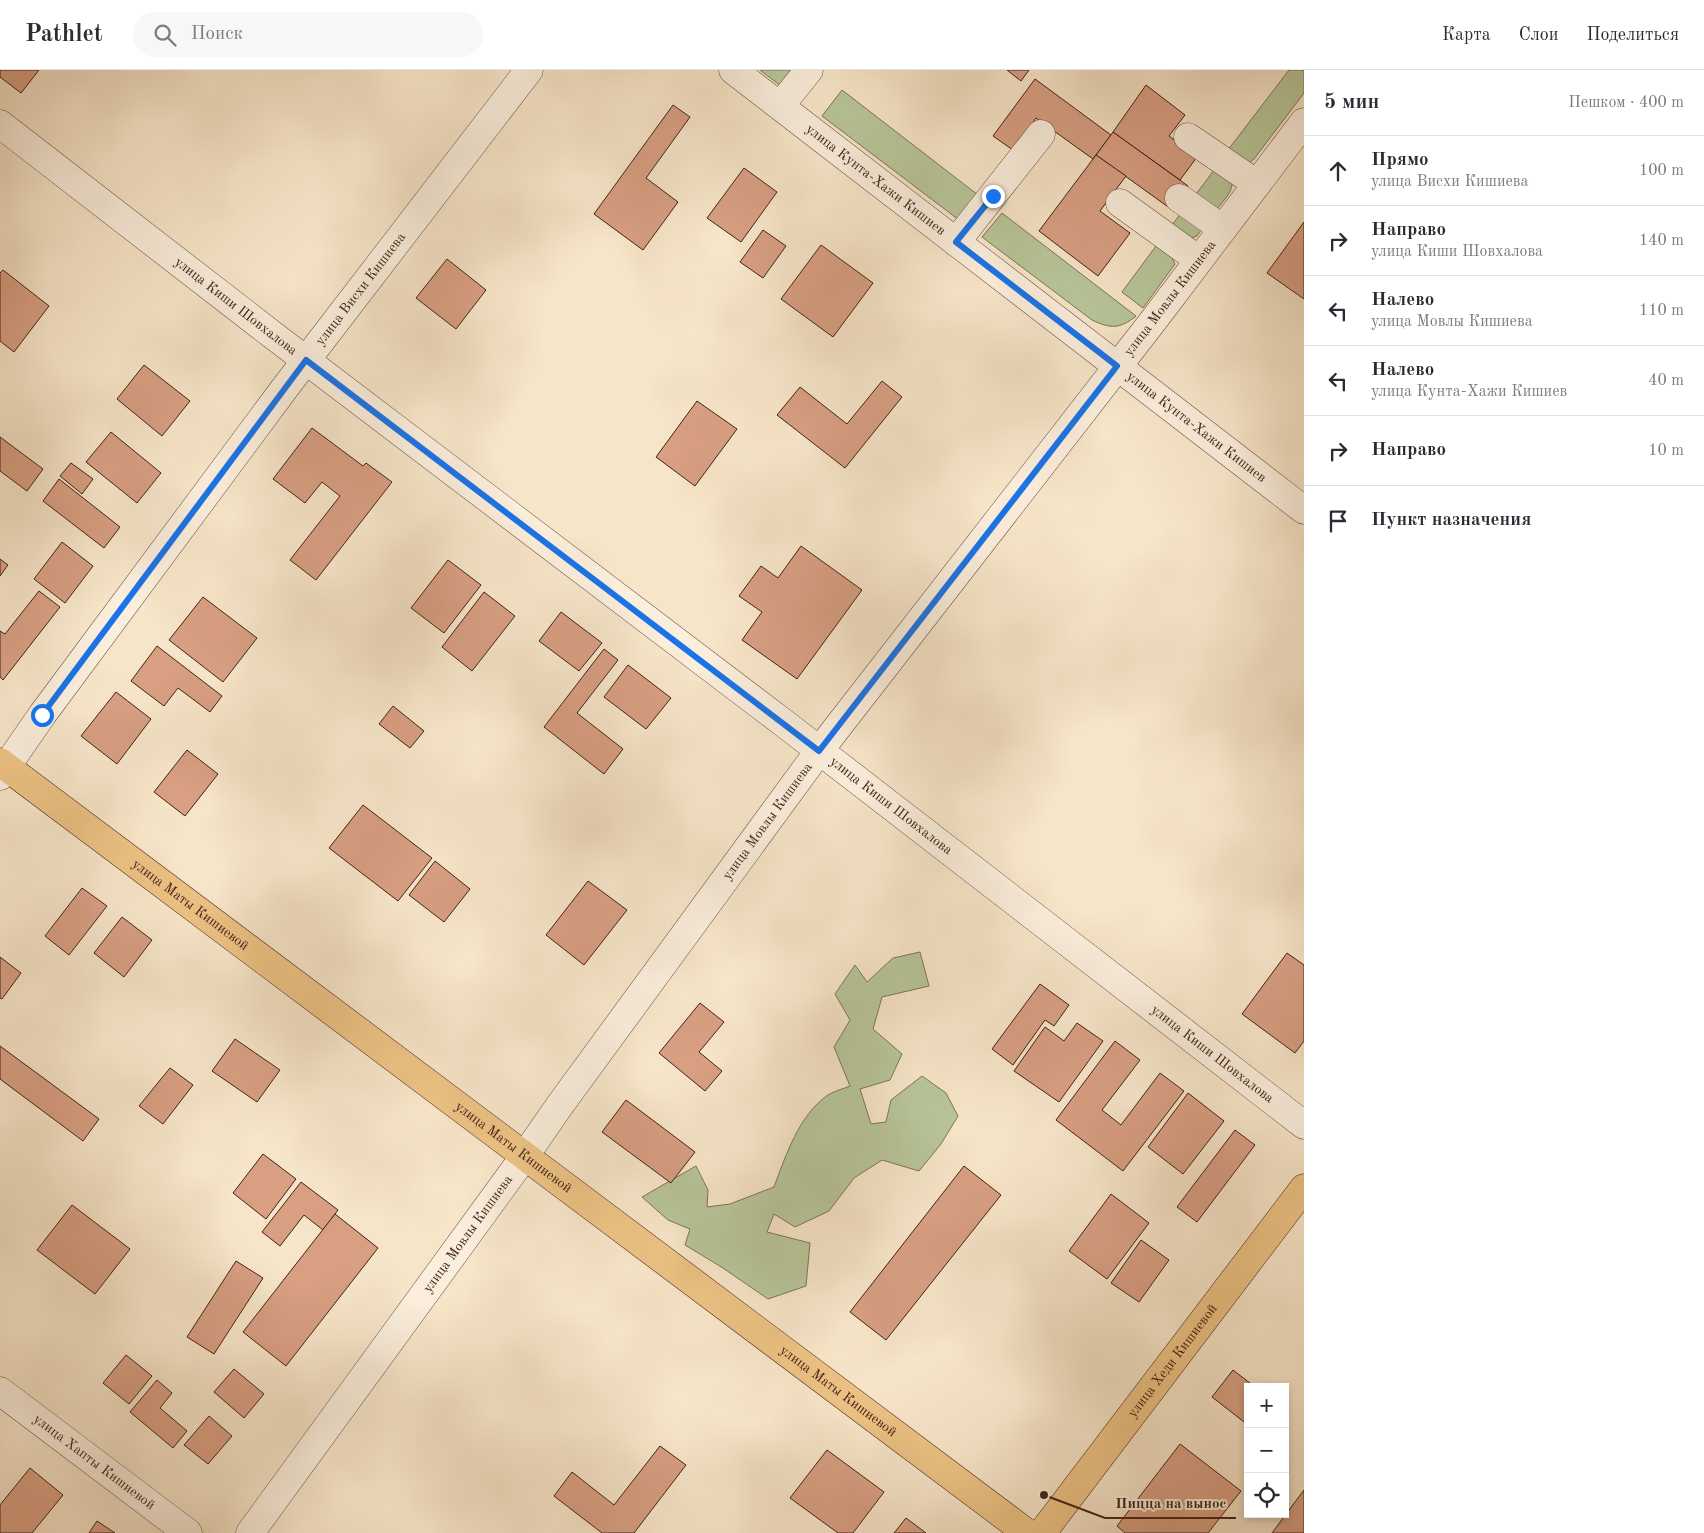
<!DOCTYPE html>
<html lang="ru">
<head>
<meta charset="utf-8">
<style>
  :root { --surface:#fff; --page:#f7f7f7; --text:#2b2b33; --muted:#7c7c81; --line:#e1e1e2 }
  body { margin:0; font-family:"Old Standard TT",serif; background:var(--page); color:var(--text) }
  .controls { position:absolute; right:15px; bottom:15px; display:grid; overflow:hidden; border-radius:0px; box-shadow:0 2px 8px #0003 }
  .controls button { width:45px; height:45px; display:grid; place-items:center; padding:0; border:0; border-bottom:1px solid var(--line); background:var(--surface); color:var(--text); font:25px sans-serif }
  .stop { position:absolute; width:15px; height:15px; margin:-11px; border:4px solid #1a73e8; border-radius:50%; background:#fff }
  .stop.end { background:#1a73e8; border-color:#fff; box-shadow:0 1px 5px #0008 }
  .list { margin:0; padding:0; list-style:none }
  h2 { display:flex; justify-content:space-between; align-items:center; height:65px; margin:0; padding:0 20px; font-size:21px }
  h2 small { font-size:16px; font-weight:400; color:var(--muted) }
  .list li { display:grid; grid-template-columns:32px 1fr auto; gap:15px; align-items:center; box-sizing:border-box; height:70px; padding:0 20px; border-top:1px solid var(--line) }
  .list b { display:block; font-size:19px; white-space:nowrap }
  .list p { margin:0; font-size:16px; white-space:nowrap; color:var(--muted) }
  .list em { font-size:16px; font-style:normal; color:var(--muted) }
  .icon { flex:none; width:28px; height:28px; fill:none; stroke:currentColor; stroke-width:2; stroke-linecap:round; stroke-linejoin:round }
  .map { position:relative; flex:none; width:1304px; height:1463px; overflow:hidden }
  header { display:flex; align-items:center; gap:30px; box-sizing:border-box; height:70px; padding:0 25px; background:var(--surface); border-bottom:1px solid var(--line) }
  header strong { font-size:24px }
  nav { display:flex; gap:28px; margin-inline-start:auto; font-size:18px }
  .search { width:350px; height:45px; background:var(--page); display:flex; align-items:center; gap:12px; box-sizing:border-box; padding:0 18px; border-radius:28px; color:var(--muted); font-size:19px }
  main { display:flex }
  aside { flex:1; background:var(--surface) }
  .map>svg:first-child { display:block }
  .green { fill:#b8c69a; stroke:#7d7458 }
  .building { fill:#d89f83; stroke:#422216 }
  .lines { fill:none; stroke-linecap:round; stroke-linejoin:round }
  .minor-casing { stroke:#6f5343; stroke-width:29 }
  .major-casing { stroke:#422216; stroke-width:29 }
  .minor { stroke:#faeedc; stroke-width:28 }
  .major { stroke:#ecc284; stroke-width:28 }
  .route { stroke:#1a73e8; stroke-width:6 }
  .labels { text-anchor:middle; dominant-baseline:central; stroke-width:4; stroke-linejoin:round; paint-order:stroke }
  .street-label { font-size:14px; fill:#422216; stroke:#faeedc }
  .leader { fill:none; stroke:#422216; stroke-width:2 }
  .callout-dot { fill:#422216; stroke:#faeedc; stroke-width:2 }
  .callout-label { font-size:15px; text-anchor:middle; font-weight:bold; fill:#422216; stroke:#faeedc; stroke-width:4; stroke-linejoin:round; paint-order:stroke }
</style>
</head>
<body>
<header>
<strong>Pathlet</strong>
<div class="search"><svg class="icon" aria-label="search" viewBox="0 0 24 24"><circle cx="10" cy="10" r="6"/><path d="M15 15l6 6"/></svg>Поиск</div>
<nav><a>Карта</a><a>Слои</a><a>Поделиться</a></nav>
</header>
<main>
<div class="map">
<svg width="1304" height="1463" viewBox="0 0 1304 1463">
  <rect width="100%" height="100%" fill="#f7e5c9"/>
  <filter id="stains"><feTurbulence type="fractalNoise" baseFrequency=".004" numOctaves="4"/><feColorMatrix values="0 0 0 0 .2 0 0 0 0 .09 0 0 0 0 .02 0 0 0 .5 -.17"/></filter>
  <radialGradient id="worn" r=".72"><stop offset=".6" stop-color="#630" stop-opacity="0"/><stop offset="1" stop-color="#630" stop-opacity=".3"/></radialGradient>
  <g class="green">
    <polygon points="760,0 802,0 786,20"/>
    <polygon points="1289,0 1304,0 1304,23 1254,89 1249,93 1228,80"/>
    <polygon points="842,20 978,125 959,150 822,46"/>
    <path d="M 1215,99 L 1232,112 C 1233,122 1223,131 1217,139 L 1193,128 Z"/>
    <polygon points="1184,139 1201,160 1197,166 1191,168 1172,155"/>
    <path d="M 1002,143 L 1136,246 C 1120,259 1111,259 1092,250 L 982,167 Z"/>
    <polygon points="1156,176 1172,188 1175,194 1143,238 1122,222"/>
    <path d="M 920,882 L 929,916 L 882,927 L 873,959 L 902,984 L 890,1010 L 860,1019 L 871,1054 L 886,1052 L 891,1030 L 922,1006 L 946,1023 L 958,1046 L 941,1074 L 919,1101 L 882,1090 L 854,1108 L 829,1141 L 795,1157 L 774,1144 L 767,1162 L 810,1173 L 806,1216 L 768,1229 L 723,1198 L 685,1175 L 690,1159 L 668,1150 L 642,1127 L 696,1096 L 708,1120 L 707,1137 L 730,1134 L 774,1117 C 786,1085 799,1045 828,1025 C 834,1021 843,1019 850,1016 L 834,977 L 850,950 L 835,924 L 855,895 L 867,912 L 893,888 Z"/>
  </g>
  <g class="building">
    <polygon points="0,0 39,0 21,23 0,7"/>
    <polygon points="1007,0 1029,0 1021,11"/>
    <polygon points="1035,9 1111,65 1093,89 1036,48 1013,80 993,66"/>
    <polygon points="1146,15 1185,45 1169,66 1197,87 1180,110 1113,62"/>
    <polygon points="673,35 690,47 646,108 678,132 643,180 594,144"/>
    <polygon points="1113,62 1188,116 1171,139 1096,85"/>
    <polygon points="1096,85 1126,106 1100,141 1130,163 1098,206 1039,161"/>
    <polygon points="744,98 777,122 741,172 707,148"/>
    <polygon points="1304,152 1304,229 1267,203"/>
    <polygon points="763,160 786,176 763,208 740,192"/>
    <polygon points="821,175 873,213 833,267 781,229"/>
    <polygon points="447,189 486,220 456,259 416,228"/>
    <polygon points="3,200 49,236 14,282 0,271 0,203"/>
    <polygon points="144,295 190,331 162,366 117,329"/>
    <polygon points="882,311 902,327 845,398 777,345 800,317 847,354"/>
    <polygon points="697,331 737,359 695,416 656,387"/>
    <polygon points="312,358 363,396 366,393 392,412 316,510 290,490 340,426 322,412 305,433 273,409"/>
    <polygon points="111,362 161,403 137,433 86,392"/>
    <polygon points="0,367 43,399 27,421 0,401"/>
    <polygon points="71,393 93,409 82,424 60,406"/>
    <polygon points="59,409 120,457 104,478 43,431"/>
    <polygon points="62,472 93,496 65,533 34,509"/>
    <polygon points="801,476 862,520 797,609 742,570 762,542 739,526 761,496 778,508"/>
    <polygon points="0,489 8,495 0,506"/>
    <polygon points="448,490 481,515 444,563 411,538"/>
    <polygon points="39,521 60,537 3,610 0,607 0,561 5,564"/>
    <polygon points="484,522 515,546 472,601 442,577"/>
    <polygon points="203,527 257,568 223,612 169,570"/>
    <polygon points="561,542 602,573 579,601 539,571"/>
    <polygon points="157,576 222,626 210,642 178,618 164,636 131,611"/>
    <polygon points="604,579 618,590 577,643 623,679 604,704 544,657"/>
    <polygon points="628,595 671,628 646,659 604,627"/>
    <polygon points="116,622 151,649 117,694 81,666"/>
    <polygon points="393,636 424,661 410,678 379,654"/>
    <polygon points="187,680 218,704 185,746 154,722"/>
    <polygon points="363,735 432,788 398,831 329,778"/>
    <polygon points="435,791 470,819 444,852 409,825"/>
    <polygon points="588,811 627,840 584,895 546,865"/>
    <polygon points="82,818 107,836 69,885 45,866"/>
    <polygon points="122,847 152,870 124,907 94,883"/>
    <polygon points="1287,883 1304,895 1304,971 1295,983 1242,944"/>
    <polygon points="0,887 21,903 2,929 0,928"/>
    <polygon points="1040,914 1069,935 1054,956 1045,950 1013,995 992,979"/>
    <polygon points="700,933 724,952 699,982 722,1001 705,1021 659,983"/>
    <polygon points="1077,953 1103,971 1059,1032 1014,1001 1045,957 1064,971"/>
    <polygon points="235,969 280,1000 257,1032 212,1001"/>
    <polygon points="1115,971 1140,990 1102,1040 1121,1055 1160,1003 1184,1021 1123,1101 1056,1050"/>
    <polygon points="0,976 99,1049 83,1071 0,1009"/>
    <polygon points="170,998 193,1015 163,1054 139,1036"/>
    <polygon points="1188,1023 1224,1051 1183,1104 1148,1077"/>
    <polygon points="626,1030 695,1082 671,1113 602,1062"/>
    <polygon points="1235,1060 1255,1075 1197,1152 1177,1137"/>
    <polygon points="263,1084 296,1109 266,1149 233,1123"/>
    <polygon points="964,1096 1001,1125 886,1270 850,1242"/>
    <polygon points="301,1112 338,1140 323,1160 304,1145 280,1176 262,1162"/>
    <polygon points="1111,1124 1149,1153 1107,1209 1069,1181"/>
    <polygon points="72,1135 130,1179 95,1224 37,1180"/>
    <polygon points="335,1144 378,1178 286,1296 243,1262"/>
    <polygon points="1141,1170 1169,1190 1139,1232 1111,1213"/>
    <polygon points="236,1191 263,1208 214,1284 187,1267"/>
    <polygon points="126,1285 152,1306 129,1334 103,1313"/>
    <polygon points="234,1299 264,1324 244,1348 214,1322"/>
    <polygon points="1233,1300 1255,1317 1248,1317 1248,1355 1212,1327"/>
    <polygon points="157,1310 172,1323 160,1338 187,1361 173,1378 130,1342"/>
    <polygon points="209,1346 232,1366 208,1394 184,1375"/>
    <polygon points="1180,1374 1241,1421 1208,1463 1125,1463 1117,1456"/>
    <polygon points="660,1376 686,1395 634,1463 602,1463 554,1426 572,1402 614,1435"/>
    <polygon points="827,1380 884,1422 853,1463 838,1463 790,1428"/>
    <polygon points="30,1398 63,1425 32,1463 0,1463 0,1435"/>
    <polygon points="1304,1420 1304,1463 1272,1463"/>
    <polygon points="906,1448 926,1463 894,1463"/>
    <polygon points="97,1451 115,1463 89,1463"/>
  </g>
  <g class="lines">
    <g class="minor-casing">
      <g id="minor">
        <path id="s1" d="M 733,0 L 1304,440"/>
        <polyline points="780,36 809,0"/>
        <path id="s2" d="M 0,54 L 274,266 L 785,654 L 1304,1055"/>
        <polyline points="1188,67 1257,114"/>
        <polyline points="1179,128 1223,159"/>
        <polyline points="1120,133 1199,190"/>
        <polyline points="956,172 1041,64"/>
        <path id="s3" d="M 0,706 L 42,645 L 284,319 L 529,0"/>
        <path id="s4" d="M 0,1321 L 188,1463"/>
        <path id="s5" d="M 250,1463 L 524,1087 L 560,1035 L 819,681 L 1153,251 L 1304,52"/>
      </g>
    </g>
    <g class="major-casing">
      <g id="major">
        <path id="s6" d="M 0,692 L 1027,1463"/>
        <path id="s7" d="M 1042,1463 L 1304,1118"/>
      </g>
    </g>
    <use href="#minor" class="minor"/>
    <use href="#major" class="major"/>
  </g>
  <g class="lines">
    <polyline class="route" points="42,645 306,290 819,681 1117,296 956,172 993,126"/>
  </g>
  <g class="labels">
    <g class="street-label">
      <text stroke="none"><textPath href="#s1" startOffset="180">улица Кунта-Хажи Кишиев</textPath></text>
      <text stroke="none"><textPath href="#s3" startOffset="606">улица Висхи Кишиева</textPath></text>
      <text stroke="none"><textPath href="#s5" startOffset="1540">улица Мовлы Кишиева</textPath></text>
      <text stroke="none"><textPath href="#s2" startOffset="298">улица Киши Шовхалова</textPath></text>
      <text stroke="none"><textPath href="#s1" startOffset="585">улица Кунта-Хажи Кишиев</textPath></text>
      <text stroke="none"><textPath href="#s2" startOffset="1122">улица Киши Шовхалова</textPath></text>
      <text stroke="none"><textPath href="#s5" startOffset="880">улица Мовлы Кишиева</textPath></text>
      <text stroke="none"><textPath href="#s6" startOffset="238">улица Маты Кишиевой</textPath></text>
      <text stroke="none"><textPath href="#s2" startOffset="1528">улица Киши Шовхалова</textPath></text>
      <text stroke="none"><textPath href="#s6" startOffset="642">улица Маты Кишиевой</textPath></text>
      <text stroke="none"><textPath href="#s5" startOffset="370">улица Мовлы Кишиева</textPath></text>
      <text stroke="none"><textPath href="#s7" startOffset="216">улица Хеди Кишиевой</textPath></text>
      <text stroke="none"><textPath href="#s6" startOffset="1048">улица Маты Кишиевой</textPath></text>
      <text stroke="none"><textPath href="#s4" startOffset="118">улица Хапты Кишиевой</textPath></text>
    </g>
  </g>
  <path class="leader" d="M1044 1425L1105 1448H1236"/>
  <circle class="callout-dot" cx="1044" cy="1425" r="5"/>
  <g class="callout-label">
    <text x="1171" y="1438">Пицца на вынос</text>
  </g>
  <rect width="100%" height="100%" filter="url(#stains)"/>
  <rect width="100%" height="100%" fill="url(#worn)"/>
</svg>
<div class="controls">
<button>+</button>
<button>−</button>
<button><svg class="icon" aria-label="locate" viewBox="0 0 24 24"><circle cx="12" cy="12" r="6"/><path d="M12 2v4M12 18v4M2 12h4M18 12h4"/></svg></button>
</div>
<div class="stop" style="left:42px;top:645px"></div>
<div class="stop end" style="left:993px;top:126px"></div>
</div>
<aside>
<h2>5 мин<small>Пешком · 400 m</small></h2>
<ul class="list">
<li><svg class="icon" aria-label="ahead" viewBox="0 0 24 24"><path d="M12 20V5M6 11l6-6 6 6"/></svg><div><b>Прямо</b><p>улица Висхи Кишиева</p></div><em>100 m</em></li>
<li><svg class="icon" aria-label="right" viewBox="0 0 24 24"><path d="M7 20v-9h11M14 6l5 5-5 5"/></svg><div><b>Направо</b><p>улица Киши Шовхалова</p></div><em>140 m</em></li>
<li><svg class="icon" aria-label="left" viewBox="0 0 24 24"><path d="M17 20v-9H6M10 6l-5 5 5 5"/></svg><div><b>Налево</b><p>улица Мовлы Кишиева</p></div><em>110 m</em></li>
<li><svg class="icon" aria-label="left" viewBox="0 0 24 24"><path d="M17 20v-9H6M10 6l-5 5 5 5"/></svg><div><b>Налево</b><p>улица Кунта-Хажи Кишиев</p></div><em>40 m</em></li>
<li><svg class="icon" aria-label="right" viewBox="0 0 24 24"><path d="M7 20v-9h11M14 6l5 5-5 5"/></svg><div><b>Направо</b></div><em>10 m</em></li>
<li><svg class="icon" aria-label="arrive" viewBox="0 0 24 24"><path d="M6 21V4h12l-3 4 3 4H6"/></svg><div><b>Пункт назначения</b></div></li>
</ul>
</aside>
</main>
</body>
</html>
